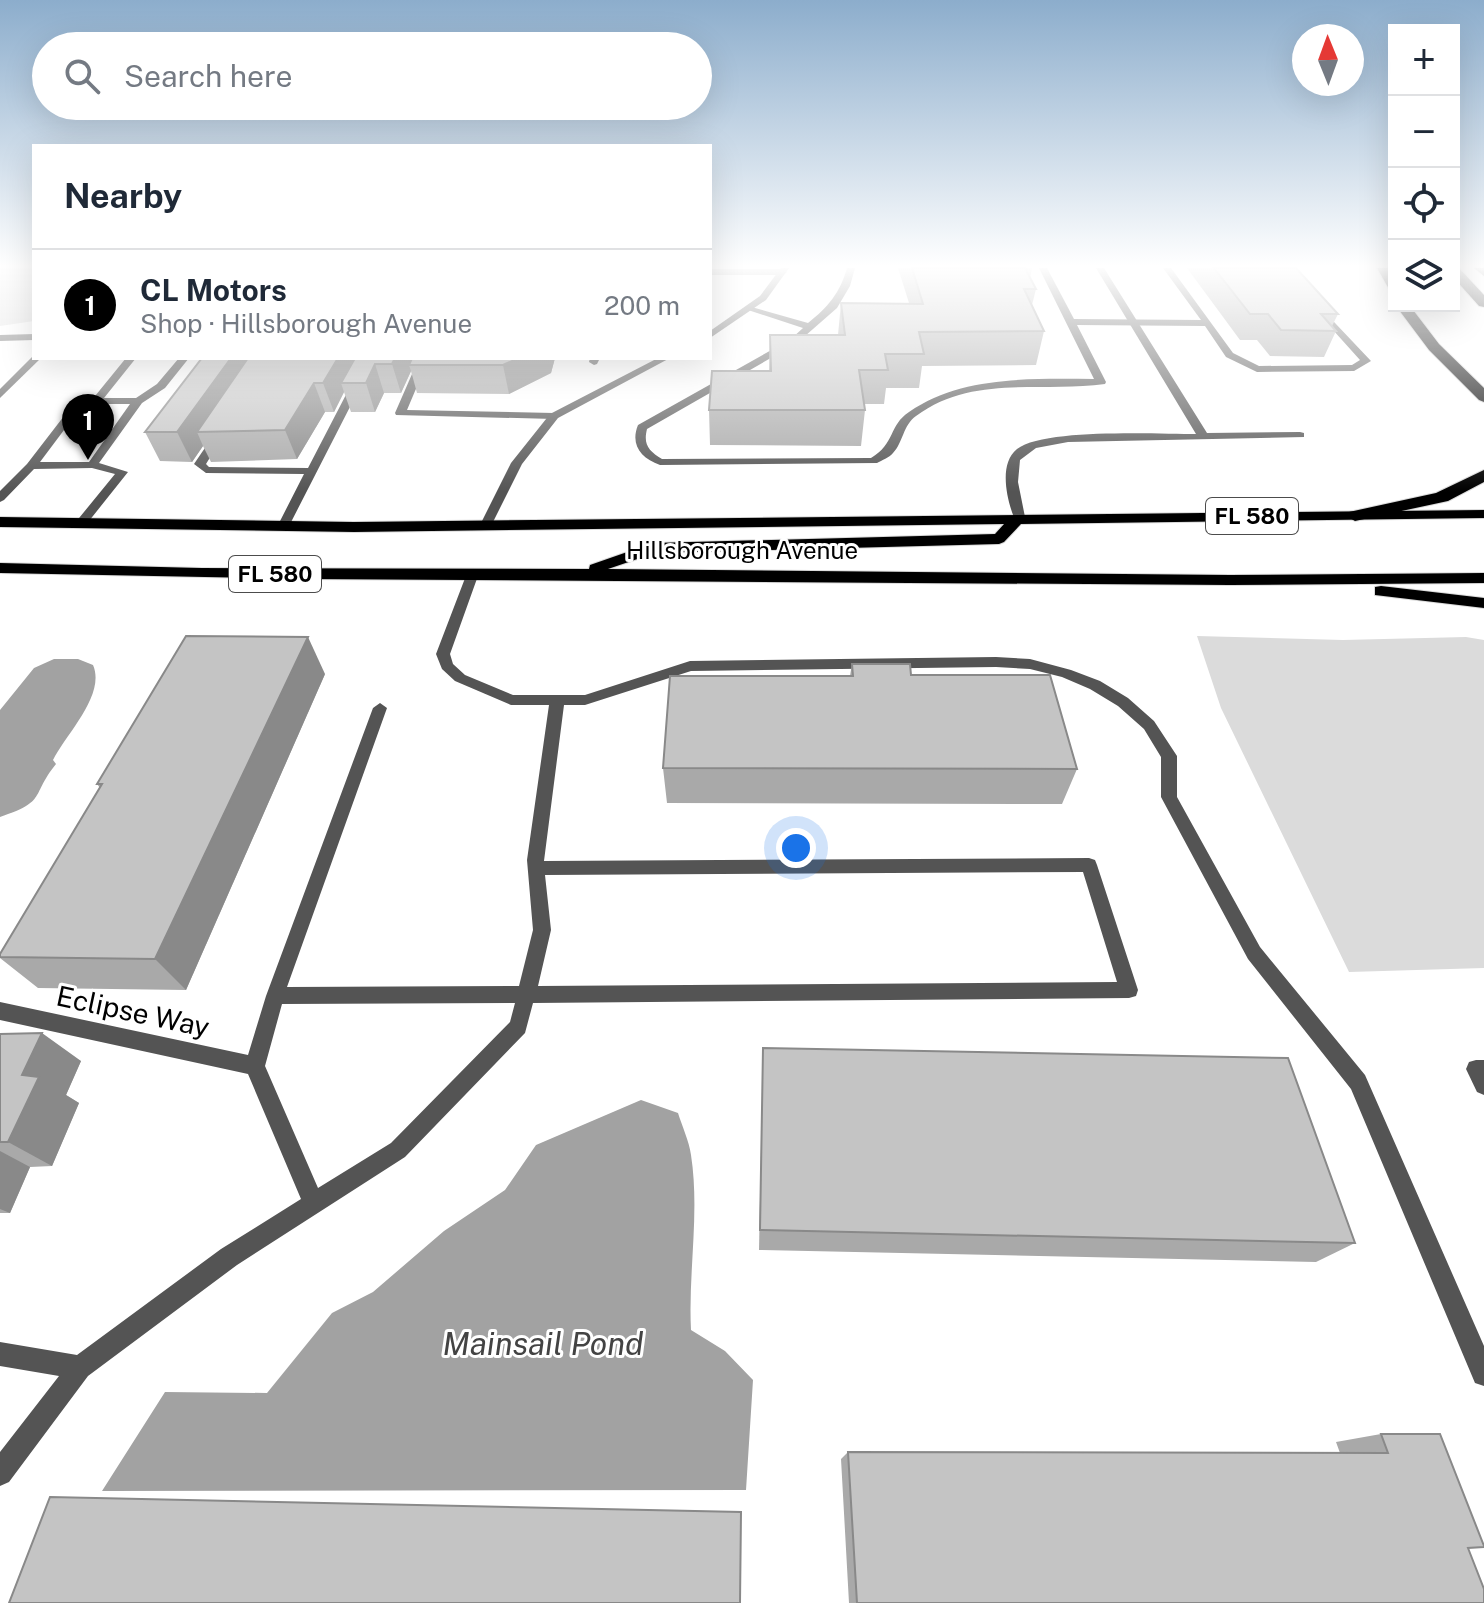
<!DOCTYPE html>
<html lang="en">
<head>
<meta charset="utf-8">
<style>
  :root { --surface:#fff; --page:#f6f6f7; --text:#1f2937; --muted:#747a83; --line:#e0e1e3; --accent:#000 }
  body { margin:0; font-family:"Public Sans",sans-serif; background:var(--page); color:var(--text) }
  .controls { position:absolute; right:24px; top:24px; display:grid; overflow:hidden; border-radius:0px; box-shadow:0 8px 32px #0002 }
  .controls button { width:72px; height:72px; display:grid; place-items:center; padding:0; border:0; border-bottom:2px solid var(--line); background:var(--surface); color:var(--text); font:40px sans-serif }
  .compass { position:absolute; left:1292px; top:24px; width:72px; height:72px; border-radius:50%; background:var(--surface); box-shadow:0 8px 32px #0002; rotate:359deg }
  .you { position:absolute; left:796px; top:848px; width:28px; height:28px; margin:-20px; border:6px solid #fff; border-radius:50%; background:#1a73e8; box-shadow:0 0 0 12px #1a73e833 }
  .badge { display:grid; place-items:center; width:52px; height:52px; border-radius:50%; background:var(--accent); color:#fff; font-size:26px; font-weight:700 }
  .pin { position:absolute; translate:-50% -66px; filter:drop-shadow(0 2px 4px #0008) }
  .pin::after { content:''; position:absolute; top:42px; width:28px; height:24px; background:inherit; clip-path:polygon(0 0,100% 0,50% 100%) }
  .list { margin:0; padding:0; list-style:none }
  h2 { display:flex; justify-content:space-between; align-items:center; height:104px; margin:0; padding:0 32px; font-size:34px }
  h2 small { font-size:26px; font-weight:400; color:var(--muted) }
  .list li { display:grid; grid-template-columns:52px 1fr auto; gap:24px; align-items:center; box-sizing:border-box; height:112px; padding:0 32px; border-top:2px solid var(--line) }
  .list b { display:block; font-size:30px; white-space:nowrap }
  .list p { margin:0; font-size:26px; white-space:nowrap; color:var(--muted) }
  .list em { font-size:26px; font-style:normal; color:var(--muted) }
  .icon { flex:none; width:44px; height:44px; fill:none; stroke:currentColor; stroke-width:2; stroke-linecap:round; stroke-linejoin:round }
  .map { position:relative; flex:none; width:1484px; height:1603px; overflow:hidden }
  .search { position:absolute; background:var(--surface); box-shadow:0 8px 32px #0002; left:32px; top:32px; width:680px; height:88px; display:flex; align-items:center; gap:20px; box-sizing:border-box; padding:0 28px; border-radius:44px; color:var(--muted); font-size:30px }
  .panel { position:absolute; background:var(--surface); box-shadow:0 8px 32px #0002; left:32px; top:144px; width:680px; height:216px; border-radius:0px }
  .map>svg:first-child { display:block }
  .green { fill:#dbdbdb }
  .water { fill:#a2a2a2 }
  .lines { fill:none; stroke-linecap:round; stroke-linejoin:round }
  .primary-casing { stroke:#dbdbdb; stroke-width:2 }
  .highway-casing { stroke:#dbdbdb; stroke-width:2 }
  .lane { fill:#545454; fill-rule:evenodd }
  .street { fill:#545454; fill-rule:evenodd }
  .primary { fill:#000; fill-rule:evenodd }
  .highway { fill:#000; fill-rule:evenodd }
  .wall { fill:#a9a9a9 }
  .shaded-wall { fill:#898989 }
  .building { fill:#c4c4c4; stroke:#898989; stroke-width:2 }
  .labels { text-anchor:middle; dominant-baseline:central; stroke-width:6; stroke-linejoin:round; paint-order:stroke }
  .shield { fill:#fff; stroke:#4c4c4c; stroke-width:2 }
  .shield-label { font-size:22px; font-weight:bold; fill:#000 }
  .street-label { font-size:24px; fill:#000; stroke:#fff }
  .near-street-label { font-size:28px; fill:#000; stroke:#fff }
  .near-water-label { font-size:32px; font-style:italic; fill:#434343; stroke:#fff }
</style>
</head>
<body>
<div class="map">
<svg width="1484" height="1603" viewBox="0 0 1484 1603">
  <rect width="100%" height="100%" fill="#fff"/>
  <g class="green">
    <polygon points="0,268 34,268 34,321 0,326"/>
    <polygon points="1197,636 1343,640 1466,637 1484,640 1484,968 1349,972 1221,708"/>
  </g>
  <g class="water">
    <path d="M 54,659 L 78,659 L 93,665 C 106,695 66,734 53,760 L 56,764 C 30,796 48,801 0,817 L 0,710 L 34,668 Z"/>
    <path d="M 641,1100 L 678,1113 C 682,1126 689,1141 691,1155 C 700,1213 688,1272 691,1330 L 725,1351 L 753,1380 L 746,1490 L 102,1491 L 165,1392 L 267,1393 L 332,1313 L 373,1292 L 444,1231 L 505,1190 L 536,1145 Z"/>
  </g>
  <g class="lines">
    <g class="primary-casing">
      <g id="primary">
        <polygon points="1484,510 1484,518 1021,524 1004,542 999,544 655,553 608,569 1230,575 1484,573 1484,583 1230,585 302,579 0,573 0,563 201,568 589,569 590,565 653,543 995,534 1004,524 354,532 0,527 0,517 354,522"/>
        <polygon points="1381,586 1484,598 1484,608 1375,595 1375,587"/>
      </g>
    </g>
    <g class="highway-casing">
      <g id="highway">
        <polygon points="1377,268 1389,268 1394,275 1394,290 1389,289"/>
        <polygon points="1454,268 1459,268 1484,295 1484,307 1479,306 1454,278"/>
        <polygon points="1474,268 1484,268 1484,276"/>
        <polygon points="1396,306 1410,306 1439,344 1484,388 1484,402 1479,400 1429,350"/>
        <polygon points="1484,470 1484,482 1448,501 1355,521 1346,516 1349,512 1436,493"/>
      </g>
    </g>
    <g class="lane">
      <path d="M 847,268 L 855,268 L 850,286 L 837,308 L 797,343 L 647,429 C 643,445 649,451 662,459 L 871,458 C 895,444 889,425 909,412 C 962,375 1033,379 1094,379 L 1039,268 L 1047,268 L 1074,319 L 1201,320 L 1163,268 L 1171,268 L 1233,353 L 1259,366 L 1352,365 L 1360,360 L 1315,310 L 1315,306 L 1318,305 L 1371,361 L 1354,371 L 1257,372 L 1226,357 L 1205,326 L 1077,325 L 1106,382 L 1105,384 C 1041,393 973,374 916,416 C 903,425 903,443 893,453 C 889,458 882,460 877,463 L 660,465 C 641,458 630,445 638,425 L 791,339 L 803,328 L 748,310 L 748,306 L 808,323 C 828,307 840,293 847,268 Z"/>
      <polygon points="710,269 783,269 787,272 783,275 710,275"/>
      <polygon points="34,334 34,340 0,341 0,335"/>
      <polygon points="126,358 136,358 104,398 136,398 157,384 179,358 189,358 165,388 142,403 99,463 128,472 85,526 81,527 75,523 115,474 92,468 34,469 4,500 0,502 0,491 27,464 64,416 73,418 40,462 89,462 130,404 96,404 91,401"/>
      <polygon points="365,358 375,358 287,530 279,530 277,527 304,474 206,473 194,464 213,436 217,435 222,438 206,464 209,467 308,468"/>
      <polygon points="419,358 429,358 407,410 554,413 559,416 554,419 396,415 395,413"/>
      <polygon points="590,358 600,358 597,364 594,365 589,362"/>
      <path d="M 473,569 L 479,573 L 450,654 L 453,664 L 465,675 L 513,695 L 585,695 L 690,661 L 996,657 L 1030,659 L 1071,670 L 1100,681 L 1128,698 L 1154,721 L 1177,756 L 1177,797 L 1260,947 L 1365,1075 L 1484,1346 L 1484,1386 L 1475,1383 L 1351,1089 L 1248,959 L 1161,797 L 1161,757 L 1144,729 L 1118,706 L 1090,689 L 1062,677 L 1030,669 L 996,667 L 691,671 L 585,705 L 564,705 L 544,861 L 1089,858 L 1095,860 L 1097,865 L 1138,990 L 1136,996 L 1129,998 L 533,1003 L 525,1033 L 405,1157 L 237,1265 L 88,1376 L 9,1482 L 0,1486 L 0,1452 L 59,1376 L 0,1366 L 0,1342 L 77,1355 L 221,1249 L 301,1199 L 248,1074 L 0,1020 L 0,1002 L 248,1055 L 266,996 L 373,708 L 380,703 L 387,708 L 287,987 L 519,986 L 533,930 L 527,860 L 549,705 L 511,705 L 455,681 L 442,669 L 436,654 L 467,573 ZM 1083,872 L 1117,982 L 538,986 L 551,930 L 545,875 ZM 515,1003 L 510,1022 L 391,1143 L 318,1188 L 265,1066 L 282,1004 Z"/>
      <polygon points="1476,1060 1484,1060 1484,1095 1477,1092 1466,1069 1469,1062"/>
    </g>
    <g class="street">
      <polygon points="781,268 789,268 766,300 710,338 710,331 760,296"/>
      <path d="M 1096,268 L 1104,268 L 1207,433 L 1300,432 L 1304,433 L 1304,437 L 1068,442 L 1036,448 L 1020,460 L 1018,482 L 1025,517 L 1023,520 L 1015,520 C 1007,501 998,464 1017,449 C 1044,428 1158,434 1196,434 Z"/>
      <polygon points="33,356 41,358 0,398 0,389"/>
      <polygon points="658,358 670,358 558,418 522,464 490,528 482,528 480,525 511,463 550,414"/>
    </g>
    <use href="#primary" class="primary"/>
    <use href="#highway" class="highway"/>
  </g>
  <g class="wall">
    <polygon points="898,268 1032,268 1030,278 1036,289 1032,305 1044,331 1036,365 922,366 919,388 886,388 884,404 864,404 865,410 861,446 710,445 709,410 769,371 770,335 838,335 841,303 909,303"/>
    <polygon points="1187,268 1296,268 1338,314 1332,326 1336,331 1324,357 1270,356 1257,340 1240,340"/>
    <polygon points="202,358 555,358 551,373 509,394 417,393 411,371 401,393 384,393 375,412 351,412 344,392 334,412 325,412 297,459 211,462 203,446 192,462 160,461 145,432"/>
    <polygon points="852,664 911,675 1077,769 1062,804 667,803 663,768 850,676"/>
    <polygon points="325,674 186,990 38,988 0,958 0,954 100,788 97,784"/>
    <polygon points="0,1034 81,1061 66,1095 79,1103 52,1166 30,1167 10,1213 0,1213"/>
    <polygon points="763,1048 1355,1243 1316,1262 759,1250"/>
    <polygon points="1381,1434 1468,1548 1484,1603 849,1603 841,1459 848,1452 1340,1453 1336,1442"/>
  </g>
  <g class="shaded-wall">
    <polygon points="231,358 263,358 197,432 203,446 192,462 177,432"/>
    <polygon points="338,358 363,358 341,383 344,392 334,412 323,383"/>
    <polygon points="395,358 418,358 409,365 411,371 401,393 392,364"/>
    <polygon points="519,358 555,358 551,373 509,394 503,365"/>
    <polygon points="375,364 384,393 375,412 366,383"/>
    <polygon points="314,383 325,412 297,459 285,430"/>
    <polygon points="308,637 325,674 186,990 155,959"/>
    <polygon points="42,1033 81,1061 66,1095 79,1103 52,1166 8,1142 22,1075"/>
    <polygon points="0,1151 30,1167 10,1213 0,1209"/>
  </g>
  <g class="building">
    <polygon points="912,268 1025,268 1036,289 1024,289 1044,331 919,332 924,354 885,354 888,370 859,370 865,410 709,410 712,371 771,371 770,335 845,335 841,303 923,304"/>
    <polygon points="1214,268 1296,268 1338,314 1321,314 1336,331 1281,330 1268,314 1250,314"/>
    <polygon points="202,358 231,358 177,432 145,432"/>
    <polygon points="248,358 338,358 323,383 314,383 285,430 197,432"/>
    <polygon points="355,358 395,358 392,364 375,364 366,383 341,383"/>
    <polygon points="412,358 519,358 503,365 409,365"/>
    <polygon points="186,636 308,637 155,959 0,957 0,954 102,784 97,784"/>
    <polygon points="852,664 910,664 911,675 1050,675 1077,769 663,768 670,676 853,676"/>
    <polygon points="42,1033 22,1075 39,1077 8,1142 0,1142 0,1034"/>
    <polygon points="763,1048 1288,1058 1355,1243 760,1230"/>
    <polygon points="1381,1434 1440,1434 1484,1546 1484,1547 1468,1548 1484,1589 1484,1603 857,1603 848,1452 1388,1453"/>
    <polygon points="50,1497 741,1512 740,1603 9,1603"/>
  </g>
  <linearGradient id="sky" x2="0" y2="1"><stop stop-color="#8cadcc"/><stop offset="0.54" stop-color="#fff"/><stop offset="1" stop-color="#fff" stop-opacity="0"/></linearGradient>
  <rect width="1484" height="492" fill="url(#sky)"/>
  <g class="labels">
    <g class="shield">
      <rect x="1206" y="498" width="92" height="36" rx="6"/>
      <rect x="229" y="556" width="92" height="36" rx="6"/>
    </g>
    <g class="shield-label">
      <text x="1252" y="516">FL 580</text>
      <text x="275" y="574">FL 580</text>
    </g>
    <g class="street-label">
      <text x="742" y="550">Hillsborough Avenue</text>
    </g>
    <g class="near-street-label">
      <text transform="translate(133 1011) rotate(12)">Eclipse Way</text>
    </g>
    <g class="near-water-label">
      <text x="543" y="1343">Mainsail Pond</text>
    </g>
  </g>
</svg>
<div class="controls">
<button>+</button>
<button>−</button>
<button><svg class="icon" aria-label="locate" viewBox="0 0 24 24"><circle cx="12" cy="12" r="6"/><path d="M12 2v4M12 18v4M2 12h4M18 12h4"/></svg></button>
<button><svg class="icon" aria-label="layers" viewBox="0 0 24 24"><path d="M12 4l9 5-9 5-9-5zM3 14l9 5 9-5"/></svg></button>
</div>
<svg class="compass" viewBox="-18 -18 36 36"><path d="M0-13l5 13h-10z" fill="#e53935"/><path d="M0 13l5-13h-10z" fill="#747a83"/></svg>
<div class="you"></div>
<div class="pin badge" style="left:88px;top:460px">1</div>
<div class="search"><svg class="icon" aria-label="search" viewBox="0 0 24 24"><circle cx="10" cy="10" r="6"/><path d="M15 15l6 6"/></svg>Search here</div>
<section class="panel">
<h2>Nearby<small></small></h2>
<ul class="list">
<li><span class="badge">1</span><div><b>CL Motors</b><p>Shop · Hillsborough Avenue</p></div><em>200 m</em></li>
</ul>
</section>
</div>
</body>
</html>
